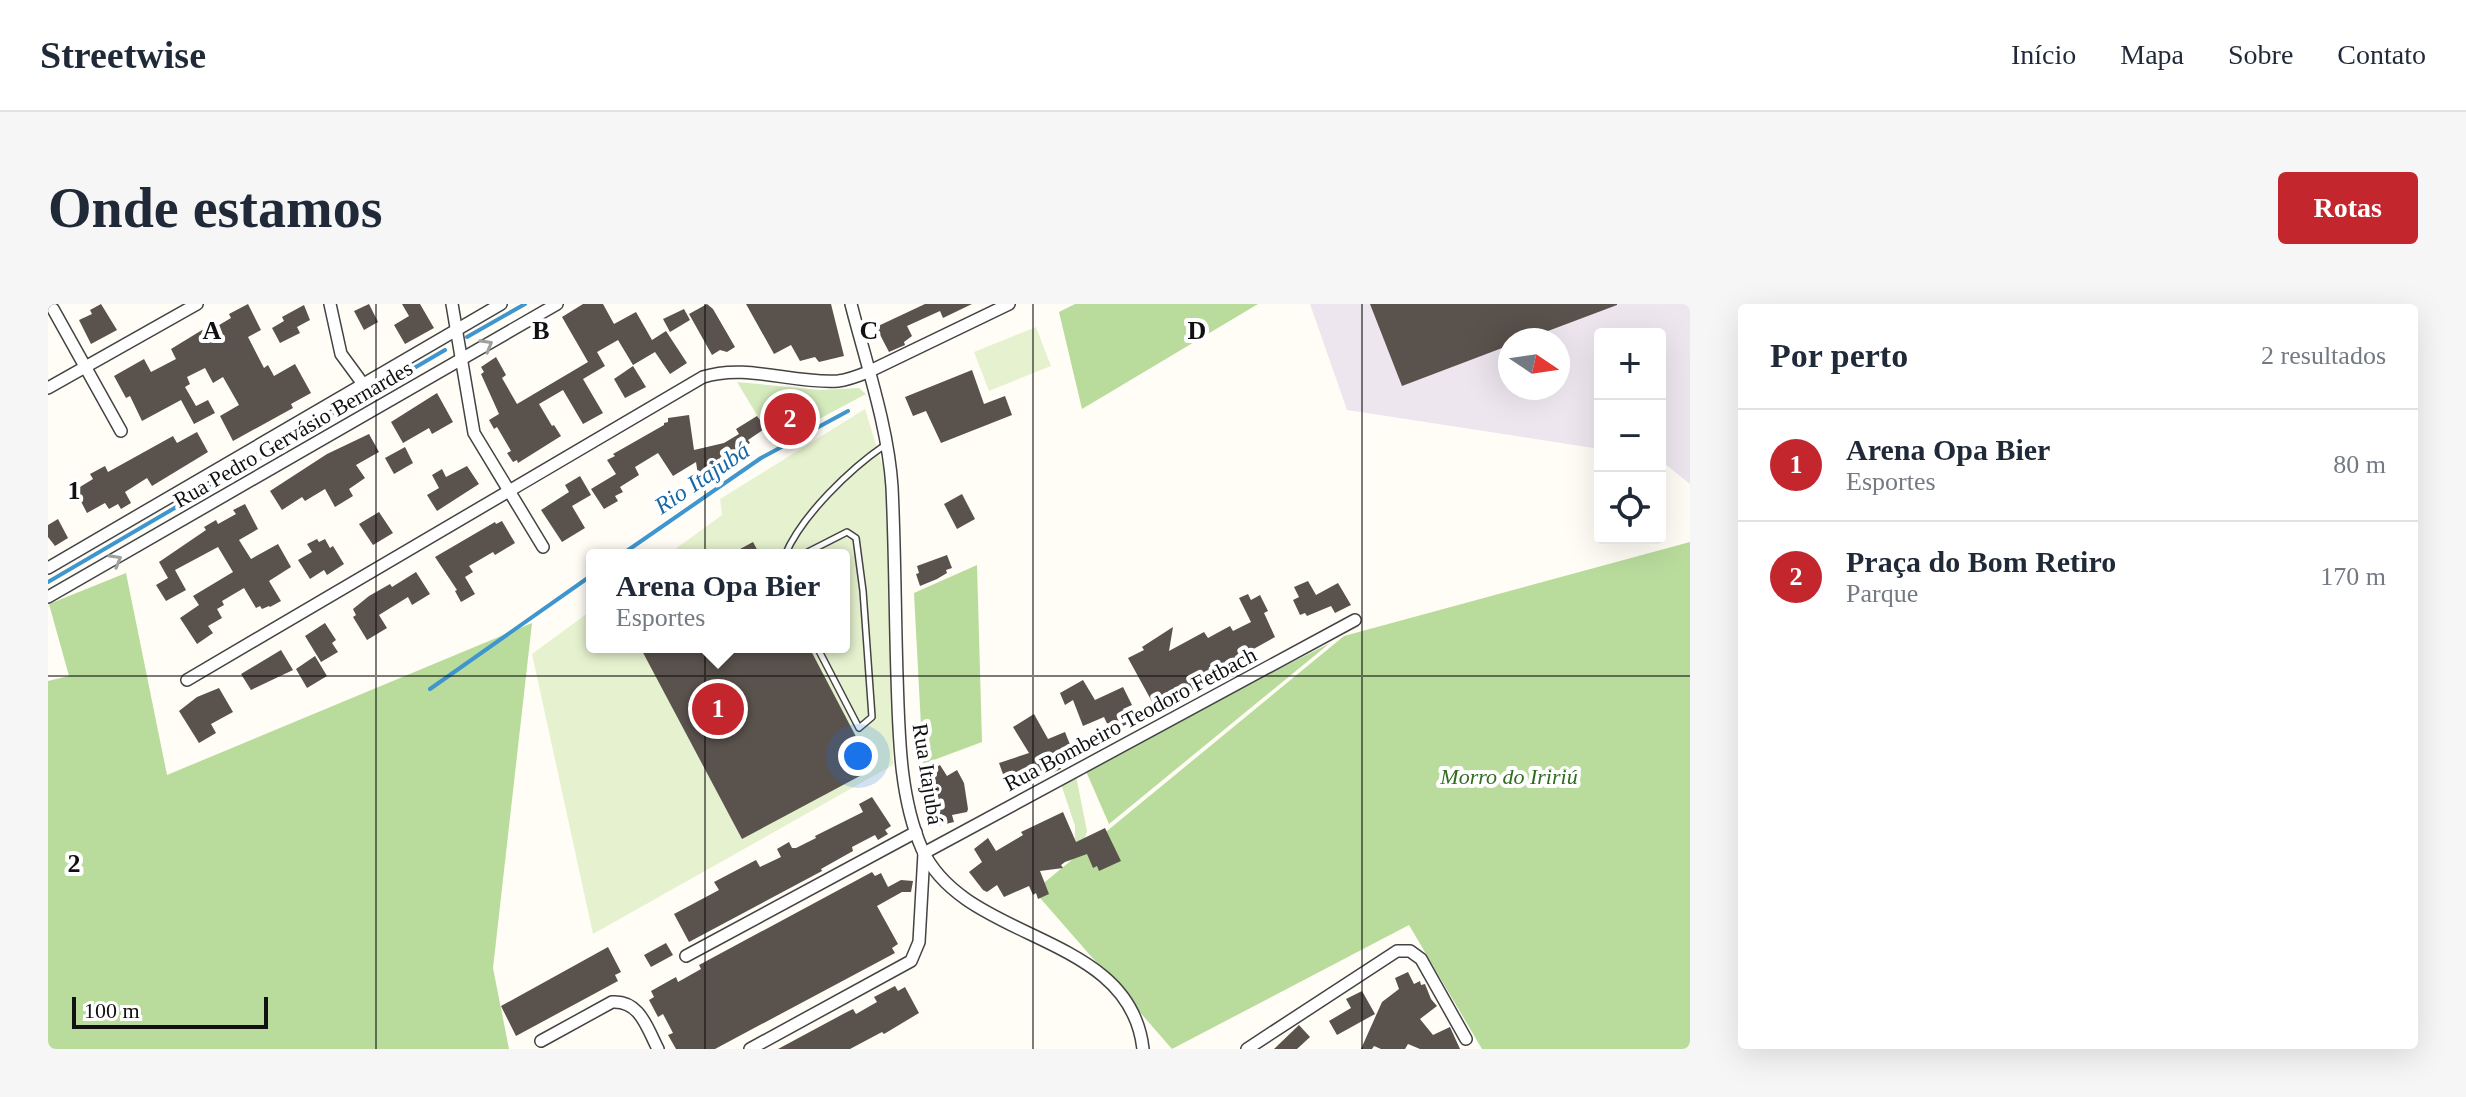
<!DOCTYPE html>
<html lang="pt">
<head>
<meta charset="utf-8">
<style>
  :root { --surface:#fff; --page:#f6f6f7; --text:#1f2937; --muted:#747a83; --line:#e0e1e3; --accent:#c4262e }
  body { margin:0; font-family:Georgia,serif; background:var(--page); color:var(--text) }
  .controls { position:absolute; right:24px; top:24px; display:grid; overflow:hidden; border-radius:8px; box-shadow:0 8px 32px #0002 }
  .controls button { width:72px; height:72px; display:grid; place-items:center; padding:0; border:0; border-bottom:2px solid var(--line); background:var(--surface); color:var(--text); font:40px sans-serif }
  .compass { position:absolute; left:1450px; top:24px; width:72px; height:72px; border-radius:50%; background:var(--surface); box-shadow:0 8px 32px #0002; rotate:103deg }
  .scale { position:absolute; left:24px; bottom:20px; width:196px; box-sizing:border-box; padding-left:8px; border:4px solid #111; border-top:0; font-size:22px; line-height:28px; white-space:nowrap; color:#111; -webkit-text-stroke:6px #fff; paint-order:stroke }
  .you { position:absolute; left:810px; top:452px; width:28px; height:28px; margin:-20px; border:6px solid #fff; border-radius:50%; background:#1a73e8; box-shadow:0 0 0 12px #1a73e833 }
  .badge { display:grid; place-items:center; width:52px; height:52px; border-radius:50%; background:var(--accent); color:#fff; font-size:26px; font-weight:700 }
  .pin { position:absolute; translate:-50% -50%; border:4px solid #fff; box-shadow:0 2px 8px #0006 }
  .popup { position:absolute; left:538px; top:245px; width:264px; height:104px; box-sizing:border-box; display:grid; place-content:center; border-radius:8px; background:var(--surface); filter:drop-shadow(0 2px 6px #0005); font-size:26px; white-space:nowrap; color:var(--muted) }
  .popup b { font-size:30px; color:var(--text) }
  .popup::after { content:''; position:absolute; left:50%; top:100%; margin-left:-16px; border:16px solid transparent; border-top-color:var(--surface) }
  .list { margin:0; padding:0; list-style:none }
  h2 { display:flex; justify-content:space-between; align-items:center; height:104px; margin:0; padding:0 32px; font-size:34px }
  h2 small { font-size:26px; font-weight:400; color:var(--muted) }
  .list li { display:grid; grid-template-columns:52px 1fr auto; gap:24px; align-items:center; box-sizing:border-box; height:112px; padding:0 32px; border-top:2px solid var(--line) }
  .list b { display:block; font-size:30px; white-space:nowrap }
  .list p { margin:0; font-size:26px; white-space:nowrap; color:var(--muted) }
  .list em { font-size:26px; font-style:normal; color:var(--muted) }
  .icon { flex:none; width:44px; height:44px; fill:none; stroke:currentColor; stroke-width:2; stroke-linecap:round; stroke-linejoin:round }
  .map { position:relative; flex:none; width:1642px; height:745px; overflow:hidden; border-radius:8px }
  header { display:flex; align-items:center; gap:48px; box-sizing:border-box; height:112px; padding:0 40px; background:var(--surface); border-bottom:2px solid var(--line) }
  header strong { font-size:38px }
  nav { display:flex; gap:44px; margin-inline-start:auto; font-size:28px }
  .intro { display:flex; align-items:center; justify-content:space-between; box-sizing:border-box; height:192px; padding:0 48px }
  h1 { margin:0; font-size:56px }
  .button { padding:20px 36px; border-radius:8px; background:var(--accent); color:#fff; font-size:28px; font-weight:700 }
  main { display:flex; gap:48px; padding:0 48px }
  aside { flex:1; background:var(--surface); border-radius:8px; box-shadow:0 8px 32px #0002 }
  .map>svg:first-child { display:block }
  .industrial { fill:#eee6ef; fill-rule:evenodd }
  .green { fill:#d5ebbd }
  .forest { fill:#b9dc9c }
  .pitch { fill:#e6f2cf }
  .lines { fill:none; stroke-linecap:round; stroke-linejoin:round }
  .stream { stroke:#3f96cf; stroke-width:4 }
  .building { fill:#5a524d }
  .service-casing { stroke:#444; stroke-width:8 }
  .minor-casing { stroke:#444; stroke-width:14 }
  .service { stroke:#fff; stroke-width:5 }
  .minor { stroke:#fff; stroke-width:11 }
  .oneway { stroke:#a0a0a0 }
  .grid { fill:none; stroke:#111; stroke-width:2; stroke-opacity:0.55 }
  .labels { text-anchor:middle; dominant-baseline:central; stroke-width:8; stroke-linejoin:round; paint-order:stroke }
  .street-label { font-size:22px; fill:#111; stroke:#fff }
  .park-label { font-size:22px; font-style:italic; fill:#2f6b1f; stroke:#fff }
  .water-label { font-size:24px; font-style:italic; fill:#1768a6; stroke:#fff }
  .grid-label { font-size:26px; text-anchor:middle; font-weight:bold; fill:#111; stroke:#fff; stroke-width:8; stroke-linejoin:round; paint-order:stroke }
</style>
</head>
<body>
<header>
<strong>Streetwise</strong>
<nav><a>Início</a><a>Mapa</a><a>Sobre</a><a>Contato</a></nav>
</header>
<div class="intro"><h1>Onde estamos</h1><a class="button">Rotas</a></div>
<main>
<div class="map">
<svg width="1642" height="745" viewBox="0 0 1642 745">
  <rect width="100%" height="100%" fill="#fffdf5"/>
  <path class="industrial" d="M 1262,0 L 1642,0 L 1642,180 L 1612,156 L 1612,30 L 1552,30 L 1552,145 L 1299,106 ZM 1462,36 L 1510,36 L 1510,84 L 1462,84 Z"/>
  <g class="green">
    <polygon points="689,78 772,86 811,84 818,90 726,139"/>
    <polygon points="1028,472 1039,527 1034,545 1027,550 1027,522 1013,480"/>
  </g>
  <g class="forest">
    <polygon points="1027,0 1210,0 1034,105 1011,8"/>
    <polygon points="1642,238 1642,745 1434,745 1361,621 1124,745 986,587 1296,332"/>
    <polygon points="929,261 934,438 875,460 866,289"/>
    <polygon points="78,269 119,471 484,319 445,664 461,745 0,745 0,377 21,372 1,300"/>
    <polygon points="1282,339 1061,520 1037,465"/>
  </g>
  <g class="pitch">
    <polygon points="988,23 1003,62 941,87 926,48"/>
    <polygon points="817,105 839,176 845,461 545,630 484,350 544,306 544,343 796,343 796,251 619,251 674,211 672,195"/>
  </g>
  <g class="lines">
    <g class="stream">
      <polyline points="419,33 477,0"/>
      <polyline points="573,251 713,154 800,107"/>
      <polyline points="0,278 397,46"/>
      <polyline points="382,385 544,271"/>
    </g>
  </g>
  <g class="building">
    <polygon points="53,0 69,26 43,40 31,16 44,10 42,6"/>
    <polygon points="200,0 213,26 200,33 216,64 220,61 226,72 247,60 263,89 243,100 245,104 185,137 172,112 191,101 175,73 165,79 157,64 139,73 142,80 137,83 148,102 160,96 167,109 146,120 133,96 94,117 82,92 78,94 66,72 96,55 103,68 128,55 123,45 159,23 161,27 183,14 181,10"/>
    <polygon points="321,0 330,18 316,26 306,7"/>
    <polygon points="354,0 372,0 386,24 357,40 346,21 361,12"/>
    <polygon points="535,0 555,0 566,20 588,8 604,36 618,27 639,59 622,70 607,48 585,61 570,36 549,48 557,62 535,75 555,109 535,120 515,86 491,100 504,122 506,121 513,132 470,159 469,156 465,158 459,149 463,147 449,123 446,125 441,116 451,110 433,70 436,68 433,63 448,53 458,71 454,74 469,100 540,58 514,13"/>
    <polygon points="659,0 665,5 687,43 679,48 672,46 664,51 641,10"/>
    <polygon points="698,0 783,0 796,52 771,58 767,53 752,57 743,41 726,50"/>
    <polygon points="877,0 924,0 895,14 892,7 859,22 864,32 856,38 857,41 841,48 828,23"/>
    <polygon points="1322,0 1569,0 1569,1 1476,36 1462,36 1462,41 1354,82"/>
    <polygon points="256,1 262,16 249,23 252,29 232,39 224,24 236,17 234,13"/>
    <polygon points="636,5 642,16 622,28 615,15"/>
    <polygon points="585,62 598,83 577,94 566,75"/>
    <polygon points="924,66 936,100 957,92 964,111 893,139 878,107 865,112 857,93"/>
    <polygon points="389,89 405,118 384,130 381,124 355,139 343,118"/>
    <polygon points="641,111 646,146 676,139 691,130 688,125 709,112 718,124 700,136 702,139 650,171 648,158 625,172 610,149 587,163 591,171 572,183 575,188 567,192 570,197 556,205 543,185 568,170 559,156 567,152 565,150 616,121 616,119 620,118 620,114"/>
    <polygon points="149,128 160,148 104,182 99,174 77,188 83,199 73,205 70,200 61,205 57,199 39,209 27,186 45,175 42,170 57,162 60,168 125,132 129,139"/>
    <polygon points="321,130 331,148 308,161 317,174 301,185 305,192 287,203 277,185 257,197 254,193 234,206 222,187 279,150"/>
    <polygon points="357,143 365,159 346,170 337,154"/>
    <polygon points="419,162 431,180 389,207 379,191 391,184 384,171 394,165 398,173"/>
    <polygon points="532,172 543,191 524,202 537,224 514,238 493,206 521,188 517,181"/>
    <polygon points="914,190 927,215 909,225 896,200"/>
    <polygon points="197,200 210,225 191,236 203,255 230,240 243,263 221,277 233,297 222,303 221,302 214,305 212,302 208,304 196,284 174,297 176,301 169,305 174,314 160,322 165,329 149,340 132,314 151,301 145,292 185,268 170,243 127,266 138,286 118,297 108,281 120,274 111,258 158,226 156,223 168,216 170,220 188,210 185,206"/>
    <polygon points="331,208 345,229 325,241 311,220"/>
    <polygon points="10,215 20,234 7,242 0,233 0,221"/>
    <polygon points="454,217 467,239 447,251 445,248 421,262 425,268 417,273 427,290 413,298 407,287 409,286 387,253 447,218 448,220"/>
    <polygon points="269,235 271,238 277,235 282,244 285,242 296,260 279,271 276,266 262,275 250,256 264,248 259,240"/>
    <polygon points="705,238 712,251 681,251"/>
    <polygon points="899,251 904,264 898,266 899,269 889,275 872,282 868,270 871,269 869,262"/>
    <polygon points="368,268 382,290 364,301 360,293 331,311 339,324 319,336 305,313 308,311 305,305 321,292 342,280 344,283"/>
    <polygon points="1260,277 1268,291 1290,279 1303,301 1287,309 1283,302 1259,312 1257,309 1252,311 1245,296 1251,293 1246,283"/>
    <polygon points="1200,290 1203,296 1212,291 1220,307 1216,309 1227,333 1175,362 1178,368 1163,379 1108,405 1080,354 1096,346 1094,343 1125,323 1121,347 1156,328 1160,334 1182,322 1185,327 1203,318 1191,294"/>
    <polygon points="277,319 288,336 284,339 290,348 273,358 257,332"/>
    <polygon points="592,343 761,343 825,465 694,535"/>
    <polygon points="233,346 245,366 203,386 193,370"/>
    <polygon points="267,352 279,372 259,384 248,365"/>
    <polygon points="1035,376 1047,396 1075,383 1084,401 1075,405 1081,419 1063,428 1056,413 1035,422 1025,396 1017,401 1012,389"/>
    <polygon points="171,384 185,408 163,420 168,429 151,439 131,407 149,393"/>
    <polygon points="986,410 1000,435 1017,428 1023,443 1006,450 1013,465 984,478 983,475 960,484 951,459 981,449 965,423"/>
    <polygon points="892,461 899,472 909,466 916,479 920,505 919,508 904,511 906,518 889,522 885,503 891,501 878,473 878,469"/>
    <polygon points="824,493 843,522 837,526 840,530 830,536 827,531 804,543 805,547 773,565 774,567 641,638 626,610 671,586 666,578 708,556 712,563 733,553 729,545 741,538 744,544 748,544 768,534 767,532 815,508 811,500"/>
    <polygon points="1015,508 1028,538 1057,524 1073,557 1051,567 1049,562 1045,564 1039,550 1017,558 1013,561 1015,564 992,567 1001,590 990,595 988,589 985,591 981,582 956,593 949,581 939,588 935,586 921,568 934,558 926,545 940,534 948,547 975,531 973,528"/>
    <polygon points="824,568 827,572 833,569 840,583 853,576 865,577 863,588 854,588 829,602 850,640 844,644 847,649 667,745 628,745 620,731 625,729 615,710 610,713 601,696 606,693 603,687 628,673 630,678 653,665 651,661"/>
    <polygon points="618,639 625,651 603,663 596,651"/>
    <polygon points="560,643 573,668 567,671 570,677 468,732 453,702"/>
    <polygon points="1360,668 1366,680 1372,677 1373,681 1377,680 1383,695 1389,702 1372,715 1385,731 1402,723 1412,745 1372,745 1360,740 1357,745 1333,745 1326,742 1324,745 1313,745 1334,698 1351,685 1347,674"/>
    <polygon points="847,682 850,687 857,683 871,709 836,730 834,728 802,745 730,745 797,709 805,705 808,710 829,698 826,693"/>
    <polygon points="1314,687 1327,710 1289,731 1281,717 1303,704 1298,695"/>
    <polygon points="1251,721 1262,733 1249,745 1226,745"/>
  </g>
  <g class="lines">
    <g class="service-casing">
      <g id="service">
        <path d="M 737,251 C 754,211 802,165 837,141"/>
        <polyline points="754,251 799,228 808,234 815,287 824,413 811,424 769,343"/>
      </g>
    </g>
    <g class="minor-casing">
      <g id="minor">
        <polyline points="282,0 293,50 315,80"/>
        <polyline points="404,0 426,129 495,243"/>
        <path d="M 803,0 C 818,59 840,122 844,183 C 847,246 847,309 849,372 C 851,429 851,492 874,545 C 917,640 1082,627 1095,745"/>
        <polyline points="5,5 73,127"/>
        <polyline points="0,84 149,0"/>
        <polyline points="0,264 453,0"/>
        <polyline points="0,293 509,0"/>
        <path d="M 139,376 L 655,73 C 698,59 745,80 790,77 C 800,76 810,72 820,68 L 961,0"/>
        <polyline points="876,549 1307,316"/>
        <polyline points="638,652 868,528"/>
        <path d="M 493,737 L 564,698 C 592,696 599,724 610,745"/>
        <polyline points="702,745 863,657 871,638 876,549"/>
        <polyline points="1199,745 1349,647 1362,647 1373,655 1418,735"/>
      </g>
    </g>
    <use href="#service" class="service"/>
    <use href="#minor" class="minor"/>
  </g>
  <defs><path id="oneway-chevron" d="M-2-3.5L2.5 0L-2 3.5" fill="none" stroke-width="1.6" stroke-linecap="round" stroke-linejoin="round" transform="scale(2)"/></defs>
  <g class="oneway">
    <use href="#oneway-chevron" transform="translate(439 41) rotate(-30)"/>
    <use href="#oneway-chevron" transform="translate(68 256) rotate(-30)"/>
  </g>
  <path class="grid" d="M 328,0 L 328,745M 657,0 L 657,745M 985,0 L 985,745M 1314,0 L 1314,745M 0,372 L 1642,372"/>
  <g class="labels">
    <g class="street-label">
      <text transform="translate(245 130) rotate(-30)">Rua Pedro Gervásio Bernardes</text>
      <text transform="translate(1082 415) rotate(-28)">Rua Bombeiro Teodoro Fetbach</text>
      <text transform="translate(880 470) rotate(81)">Rua Itajubá</text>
    </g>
    <g class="park-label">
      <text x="1461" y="472">Morro do Iririú</text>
    </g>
    <g class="water-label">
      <text transform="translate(654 174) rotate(-34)">Rio Itajubá</text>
    </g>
  </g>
  <g class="grid-label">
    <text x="164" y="35">A</text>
    <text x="493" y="35">B</text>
    <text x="821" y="35">C</text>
    <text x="1149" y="35">D</text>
    <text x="26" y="195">1</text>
    <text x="26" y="568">2</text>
  </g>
</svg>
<div class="controls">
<button>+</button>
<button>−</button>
<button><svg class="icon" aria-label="locate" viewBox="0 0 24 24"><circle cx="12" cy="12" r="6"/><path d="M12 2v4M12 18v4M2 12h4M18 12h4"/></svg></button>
</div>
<svg class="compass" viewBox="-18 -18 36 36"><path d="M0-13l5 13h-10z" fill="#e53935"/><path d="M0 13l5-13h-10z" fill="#747a83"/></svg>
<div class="scale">100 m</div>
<div class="you"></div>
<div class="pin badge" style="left:670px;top:405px">1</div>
<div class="popup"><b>Arena Opa Bier</b>Esportes</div>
<div class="pin badge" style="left:742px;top:115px">2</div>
</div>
<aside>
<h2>Por perto<small>2 resultados</small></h2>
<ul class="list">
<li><span class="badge">1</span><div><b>Arena Opa Bier</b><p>Esportes</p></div><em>80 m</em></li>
<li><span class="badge">2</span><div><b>Praça do Bom Retiro</b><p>Parque</p></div><em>170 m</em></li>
</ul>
</aside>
</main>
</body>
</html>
